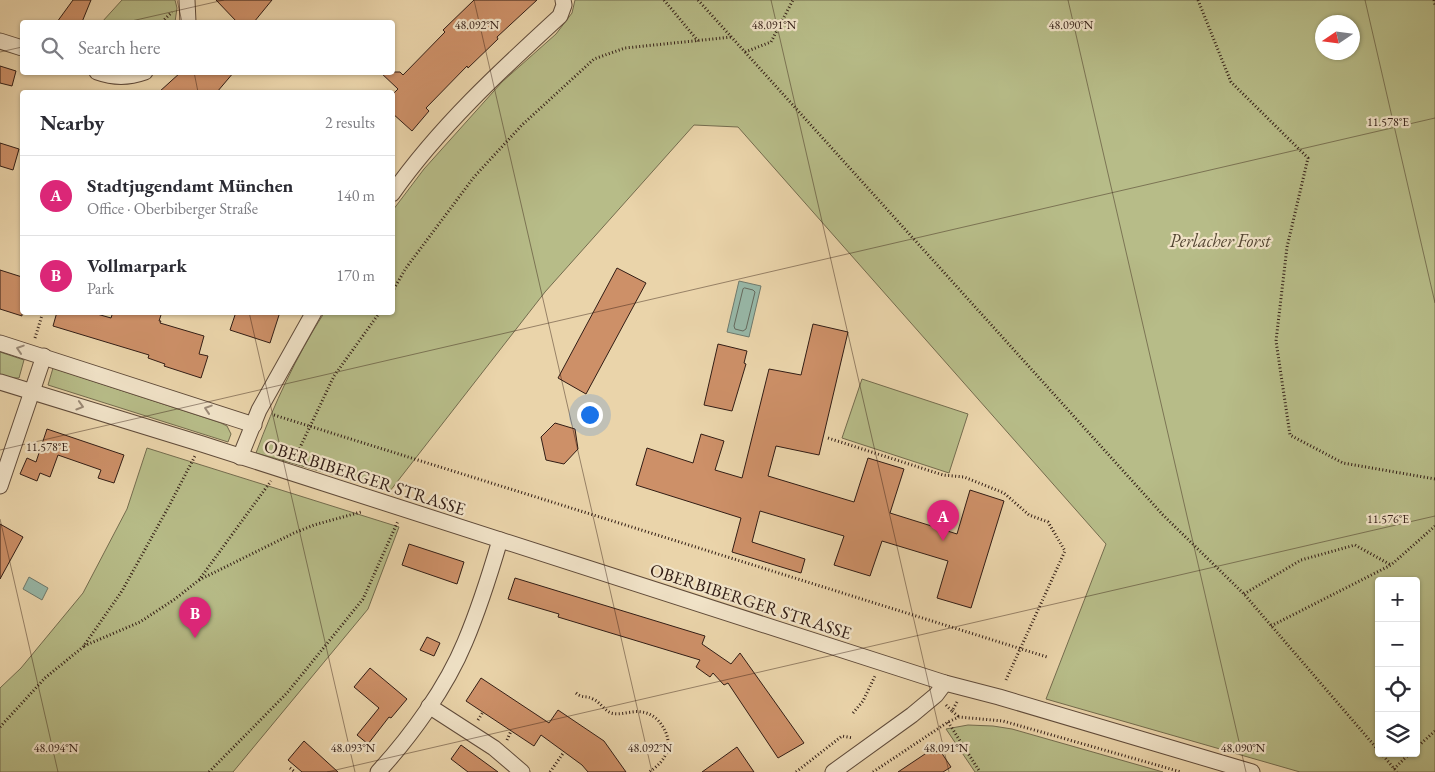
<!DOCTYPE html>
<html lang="en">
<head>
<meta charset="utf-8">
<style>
  :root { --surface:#fff; --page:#f2f2f3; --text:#2b2b33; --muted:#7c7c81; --line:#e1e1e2; --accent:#db2777 }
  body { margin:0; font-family:"EB Garamond",serif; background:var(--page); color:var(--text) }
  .controls { position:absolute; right:15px; bottom:15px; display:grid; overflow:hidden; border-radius:5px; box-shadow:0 1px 4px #0004 }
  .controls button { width:45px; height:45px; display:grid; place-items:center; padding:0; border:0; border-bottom:1px solid var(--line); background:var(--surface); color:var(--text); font:25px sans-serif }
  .compass { position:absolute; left:1315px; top:15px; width:45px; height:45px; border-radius:50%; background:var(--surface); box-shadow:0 1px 4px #0004; rotate:257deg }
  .you { position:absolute; left:589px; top:414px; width:18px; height:18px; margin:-12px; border:4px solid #fff; border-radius:50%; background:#1a73e8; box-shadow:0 0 0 8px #1a73e833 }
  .badge { display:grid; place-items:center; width:32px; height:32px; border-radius:50%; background:var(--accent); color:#fff; font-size:16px; font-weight:700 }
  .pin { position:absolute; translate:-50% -41px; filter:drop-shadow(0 1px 2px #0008) }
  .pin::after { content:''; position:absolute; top:26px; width:18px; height:15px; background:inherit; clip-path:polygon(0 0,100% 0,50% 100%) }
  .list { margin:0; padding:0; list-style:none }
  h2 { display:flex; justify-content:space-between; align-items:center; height:65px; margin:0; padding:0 20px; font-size:21px }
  h2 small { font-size:16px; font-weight:400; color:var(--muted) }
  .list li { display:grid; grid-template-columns:32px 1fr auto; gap:15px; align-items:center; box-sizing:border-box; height:80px; padding:0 20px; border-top:1px solid var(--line) }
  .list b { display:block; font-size:19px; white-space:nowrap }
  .list p { margin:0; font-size:16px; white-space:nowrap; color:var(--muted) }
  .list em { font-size:16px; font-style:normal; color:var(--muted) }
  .icon { flex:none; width:28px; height:28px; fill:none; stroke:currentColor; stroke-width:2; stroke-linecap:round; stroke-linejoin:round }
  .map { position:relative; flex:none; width:1435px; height:772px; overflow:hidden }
  .search { position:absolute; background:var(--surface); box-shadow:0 1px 4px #0004; left:20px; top:20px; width:375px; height:55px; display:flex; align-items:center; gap:12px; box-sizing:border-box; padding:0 18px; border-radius:5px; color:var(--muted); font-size:19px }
  .panel { position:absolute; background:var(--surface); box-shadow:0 1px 4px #0004; left:20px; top:90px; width:375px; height:225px; border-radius:5px }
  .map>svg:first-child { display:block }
  .green { fill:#b7bc88; stroke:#746c4e; fill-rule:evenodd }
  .water { fill:#98b8a8; stroke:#6f7a6d }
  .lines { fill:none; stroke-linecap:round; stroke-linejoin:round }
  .shore { stroke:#656a5e; stroke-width:1 }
  .building { fill:#cd9068; stroke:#321d15 }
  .minor-casing { stroke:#604b3a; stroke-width:17 }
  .path { stroke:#321d15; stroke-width:3; stroke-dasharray:1 2.5; stroke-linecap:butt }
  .minor { stroke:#f1e3c8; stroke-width:15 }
  .oneway { stroke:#9b8a77 }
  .ticks { fill:none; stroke:#321d15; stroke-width:1; stroke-opacity:0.45 }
  .labels { text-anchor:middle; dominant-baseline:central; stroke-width:4.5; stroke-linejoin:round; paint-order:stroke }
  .park-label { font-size:18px; font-style:italic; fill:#534532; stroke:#f1e3c8 }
  .street-label { font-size:18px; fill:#321d15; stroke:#f1e3c8 }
  .ticks-label { font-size:12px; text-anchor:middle; fill:#321d15; stroke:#f1e3c8; stroke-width:4.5; stroke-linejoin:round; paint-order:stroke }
</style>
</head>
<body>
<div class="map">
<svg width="1435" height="772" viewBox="0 0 1435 772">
  <rect width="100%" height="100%" fill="#ead4aa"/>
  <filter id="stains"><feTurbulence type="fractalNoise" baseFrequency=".004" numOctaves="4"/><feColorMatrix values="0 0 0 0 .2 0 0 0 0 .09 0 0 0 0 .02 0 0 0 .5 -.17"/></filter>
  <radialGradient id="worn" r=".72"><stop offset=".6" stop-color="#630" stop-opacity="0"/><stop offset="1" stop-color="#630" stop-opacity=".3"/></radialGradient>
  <g class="green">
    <polygon points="122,0 175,0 177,8 175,22 102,22"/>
    <path d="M 575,0 L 1435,0 L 1435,772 L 1300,772 L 1046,699 L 1106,544 L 738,127 L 694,125 L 545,292 L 390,491 L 256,453 C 274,404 296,357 324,313 L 392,312 L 393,210 L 424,169 L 502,82 L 556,34 L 572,13 ZM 1322,22 L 1352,22 L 1352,52 L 1322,52 ZM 1379,581 L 1416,581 L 1416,753 L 1379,753 Z"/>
    <polygon points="0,352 24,360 19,378 0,378"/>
    <polygon points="53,368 221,423 227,426 231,434 228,442 48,385"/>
    <polygon points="862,379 968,414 949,473 842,438"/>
    <polygon points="147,448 399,527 368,609 233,772 0,772 0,688 21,668 83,593 127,509"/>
    <polygon points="968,725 993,726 1012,729 1163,772 975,772 946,729"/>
  </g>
  <g class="water">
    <polygon points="739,281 761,286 749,337 727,332"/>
    <polygon points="29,577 48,588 42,600 23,589"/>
  </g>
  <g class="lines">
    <polygon class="shore" points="745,288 753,290 755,292 746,329 743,331 735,329 734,326 743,289"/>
  </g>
  <g class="building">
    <polygon points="73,0 91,0 82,22 57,22"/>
    <polygon points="216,0 272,0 254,22 237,22"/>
    <polygon points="474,0 537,0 497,37 498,39 468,68 467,66 426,108 429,111 412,131 392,113 392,95 398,89 380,72 400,72 403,75 445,32 443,30"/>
    <polygon points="0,66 16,71 12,86 0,83"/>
    <polygon points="181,72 234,72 217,92 159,92"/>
    <polygon points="0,143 19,149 13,170 0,166"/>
    <polygon points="617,268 646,283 586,394 558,378"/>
    <polygon points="0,270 22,277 22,316 0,309"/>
    <polygon points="57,312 90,312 111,318 113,312 162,312 159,321 161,321 160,323 204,336 199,354 208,356 201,378 164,366 165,364 148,358 149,355 53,326"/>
    <polygon points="236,312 280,312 270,343 230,330"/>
    <polygon points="813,324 848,332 819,455 776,446 768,476 854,502 868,458 904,469 890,513 957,534 970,490 1004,501 971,608 937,598 948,561 882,541 870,576 834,565 844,536 760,511 752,542 805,559 801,573 732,552 741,518 636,485 647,448 693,463 701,434 724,441 715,470 742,478 769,369 801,375"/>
    <polygon points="718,344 747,351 744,363 746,364 732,411 704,405"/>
    <polygon points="555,423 575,429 578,449 564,464 546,460 541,437"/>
    <polygon points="47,429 124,455 114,483 98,478 101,470 58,455 50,477 40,473 37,481 20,474 27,458 36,462"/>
    <polygon points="0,524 23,537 0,579"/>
    <polygon points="409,544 464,562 457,584 402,565"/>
    <polygon points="515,578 705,636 702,644 731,664 740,653 804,743 778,758 728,683 724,685 713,673 710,677 696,667 700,660 558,617 559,614 508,599"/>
    <polygon points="427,637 440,643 434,656 420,650"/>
    <polygon points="370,668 407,699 391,718 389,717 368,744 357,735 379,708 354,687"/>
    <polygon points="481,678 549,723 558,710 604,741 626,772 588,772 582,765 541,735 534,746 466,701"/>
    <polygon points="304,741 338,772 302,772 288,760"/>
    <polygon points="461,745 498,772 468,772 451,759"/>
    <polygon points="937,746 951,767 943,772 898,772"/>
    <polygon points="737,747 754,772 702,772"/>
  </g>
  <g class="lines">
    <g class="minor-casing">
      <g id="minor">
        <polyline points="187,0 188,22"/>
        <polyline points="0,41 22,48"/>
        <path d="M 97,72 C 114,78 128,78 145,72"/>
        <path d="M 392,194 C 439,127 500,71 560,16 L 564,5 L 563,0"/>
        <polyline points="0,343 254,425"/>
        <polyline points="0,382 202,444 945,683 999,697 1252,772"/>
        <polyline points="240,457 259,410 314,312"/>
        <polyline points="0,486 44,356"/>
        <polyline points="429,706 494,748 522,772"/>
        <path d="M 378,772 C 411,736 446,688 465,642 C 479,609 490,574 500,540"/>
        <polyline points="833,772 912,715 936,695 945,683"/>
      </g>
    </g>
    <g class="path">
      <polyline points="664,0 698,41"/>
      <polyline points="698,0 1163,515 1244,594 1379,751"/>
      <polyline points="1198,0 1231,82 1308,158 1287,247 1276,341 1290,435 1343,463 1435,479"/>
      <polyline points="1434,0 1435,5"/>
      <polyline points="162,22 172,12"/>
      <polyline points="745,52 771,42 793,0"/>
      <polyline points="392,292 406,268 474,177 522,125 594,59 625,48 732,37"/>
      <polyline points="35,338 43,312"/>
      <polyline points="274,415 1047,657"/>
      <polyline points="828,438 943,475 964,477 1004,493 1029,515 1048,522 1065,551 1005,682"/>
      <polyline points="295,458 334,376 380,312"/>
      <polyline points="199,580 294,533 314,525 361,512"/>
      <polyline points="1244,594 1301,560 1355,545 1391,565"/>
      <polyline points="1271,626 1391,565 1435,526"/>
      <polyline points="84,646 140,622 175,599 199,580 271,481"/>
      <path d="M 576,693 C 583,699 586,695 593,699 C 600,702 604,710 611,713 C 621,716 632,710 642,712 C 650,713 657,718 661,724 C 675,743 667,761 649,772"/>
      <polyline points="957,702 952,711 959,717"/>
      <polyline points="946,705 952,711"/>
      <polyline points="853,713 863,701 875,676"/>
      <polyline points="478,720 483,712"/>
      <polyline points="948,722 980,772"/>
      <polyline points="0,727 45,678 83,647 122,591 169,506 195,456"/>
      <polyline points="507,740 511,731"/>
      <polyline points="1416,748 1435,731"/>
      <polyline points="1381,753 1397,772"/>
      <polyline points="290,768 295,772"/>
      <polyline points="1394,769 1410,753"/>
      <polyline points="209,772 287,693 363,599 398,521"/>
      <polyline points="550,772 564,752"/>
      <polyline points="796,772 842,736 853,738"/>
      <polyline points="873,772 948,722 959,717 1003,721 1181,772"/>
    </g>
    <use href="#minor" class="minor"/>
  </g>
  <defs><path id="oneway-chevron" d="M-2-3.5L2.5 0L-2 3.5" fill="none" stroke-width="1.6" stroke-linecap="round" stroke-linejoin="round" transform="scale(1.25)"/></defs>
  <g class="oneway">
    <use href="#oneway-chevron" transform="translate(20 349) rotate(-162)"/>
    <use href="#oneway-chevron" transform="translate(80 406) rotate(17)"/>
    <use href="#oneway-chevron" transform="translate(208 409) rotate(-162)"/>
  </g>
  <path class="ticks" d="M 177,0 L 182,22M 474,0 L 652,772M 771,0 L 949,772M 1068,0 L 1246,772M 1365,0 L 1435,303M 127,22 L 224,0M 0,52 L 22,47M 194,72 L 198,92M 249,312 L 355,772M 0,450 L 1435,118M 0,519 L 58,772M 327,772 L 1435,516"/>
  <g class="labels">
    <g class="park-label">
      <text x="1220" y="240">Perlacher Forst</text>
    </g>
    <g class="street-label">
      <text transform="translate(365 477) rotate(18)">OBERBIBERGER STRASSE</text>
      <text transform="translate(751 601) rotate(18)">OBERBIBERGER STRASSE</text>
    </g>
  </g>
  <g class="ticks-label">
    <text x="477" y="29">48.092°N</text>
    <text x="774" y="29">48.091°N</text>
    <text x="1071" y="29">48.090°N</text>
    <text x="1388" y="126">11.578°E</text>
    <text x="47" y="451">11.578°E</text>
    <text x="1388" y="523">11.576°E</text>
    <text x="56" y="752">48.094°N</text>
    <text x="353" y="752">48.093°N</text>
    <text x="650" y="752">48.092°N</text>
    <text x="946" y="752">48.091°N</text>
    <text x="1243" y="752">48.090°N</text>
  </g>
  <rect width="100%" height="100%" filter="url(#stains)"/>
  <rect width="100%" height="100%" fill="url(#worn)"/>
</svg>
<div class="controls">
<button>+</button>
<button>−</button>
<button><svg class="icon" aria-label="locate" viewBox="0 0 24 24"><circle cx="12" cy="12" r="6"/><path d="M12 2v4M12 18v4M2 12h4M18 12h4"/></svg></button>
<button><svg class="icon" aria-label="layers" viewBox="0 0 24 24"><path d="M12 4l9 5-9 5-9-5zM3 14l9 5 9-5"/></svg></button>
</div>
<svg class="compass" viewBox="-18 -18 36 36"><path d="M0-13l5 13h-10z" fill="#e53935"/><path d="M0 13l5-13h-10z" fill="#7c7c81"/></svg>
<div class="you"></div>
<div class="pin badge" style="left:943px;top:541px">A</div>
<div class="pin badge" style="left:195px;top:638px">B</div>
<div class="search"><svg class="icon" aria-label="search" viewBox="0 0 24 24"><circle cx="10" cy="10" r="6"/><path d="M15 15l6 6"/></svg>Search here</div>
<section class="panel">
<h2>Nearby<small>2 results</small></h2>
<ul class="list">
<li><span class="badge">A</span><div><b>Stadtjugendamt München</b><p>Office · Oberbiberger Straße</p></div><em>140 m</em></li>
<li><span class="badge">B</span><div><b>Vollmarpark</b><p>Park</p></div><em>170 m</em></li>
</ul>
</section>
</div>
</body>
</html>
